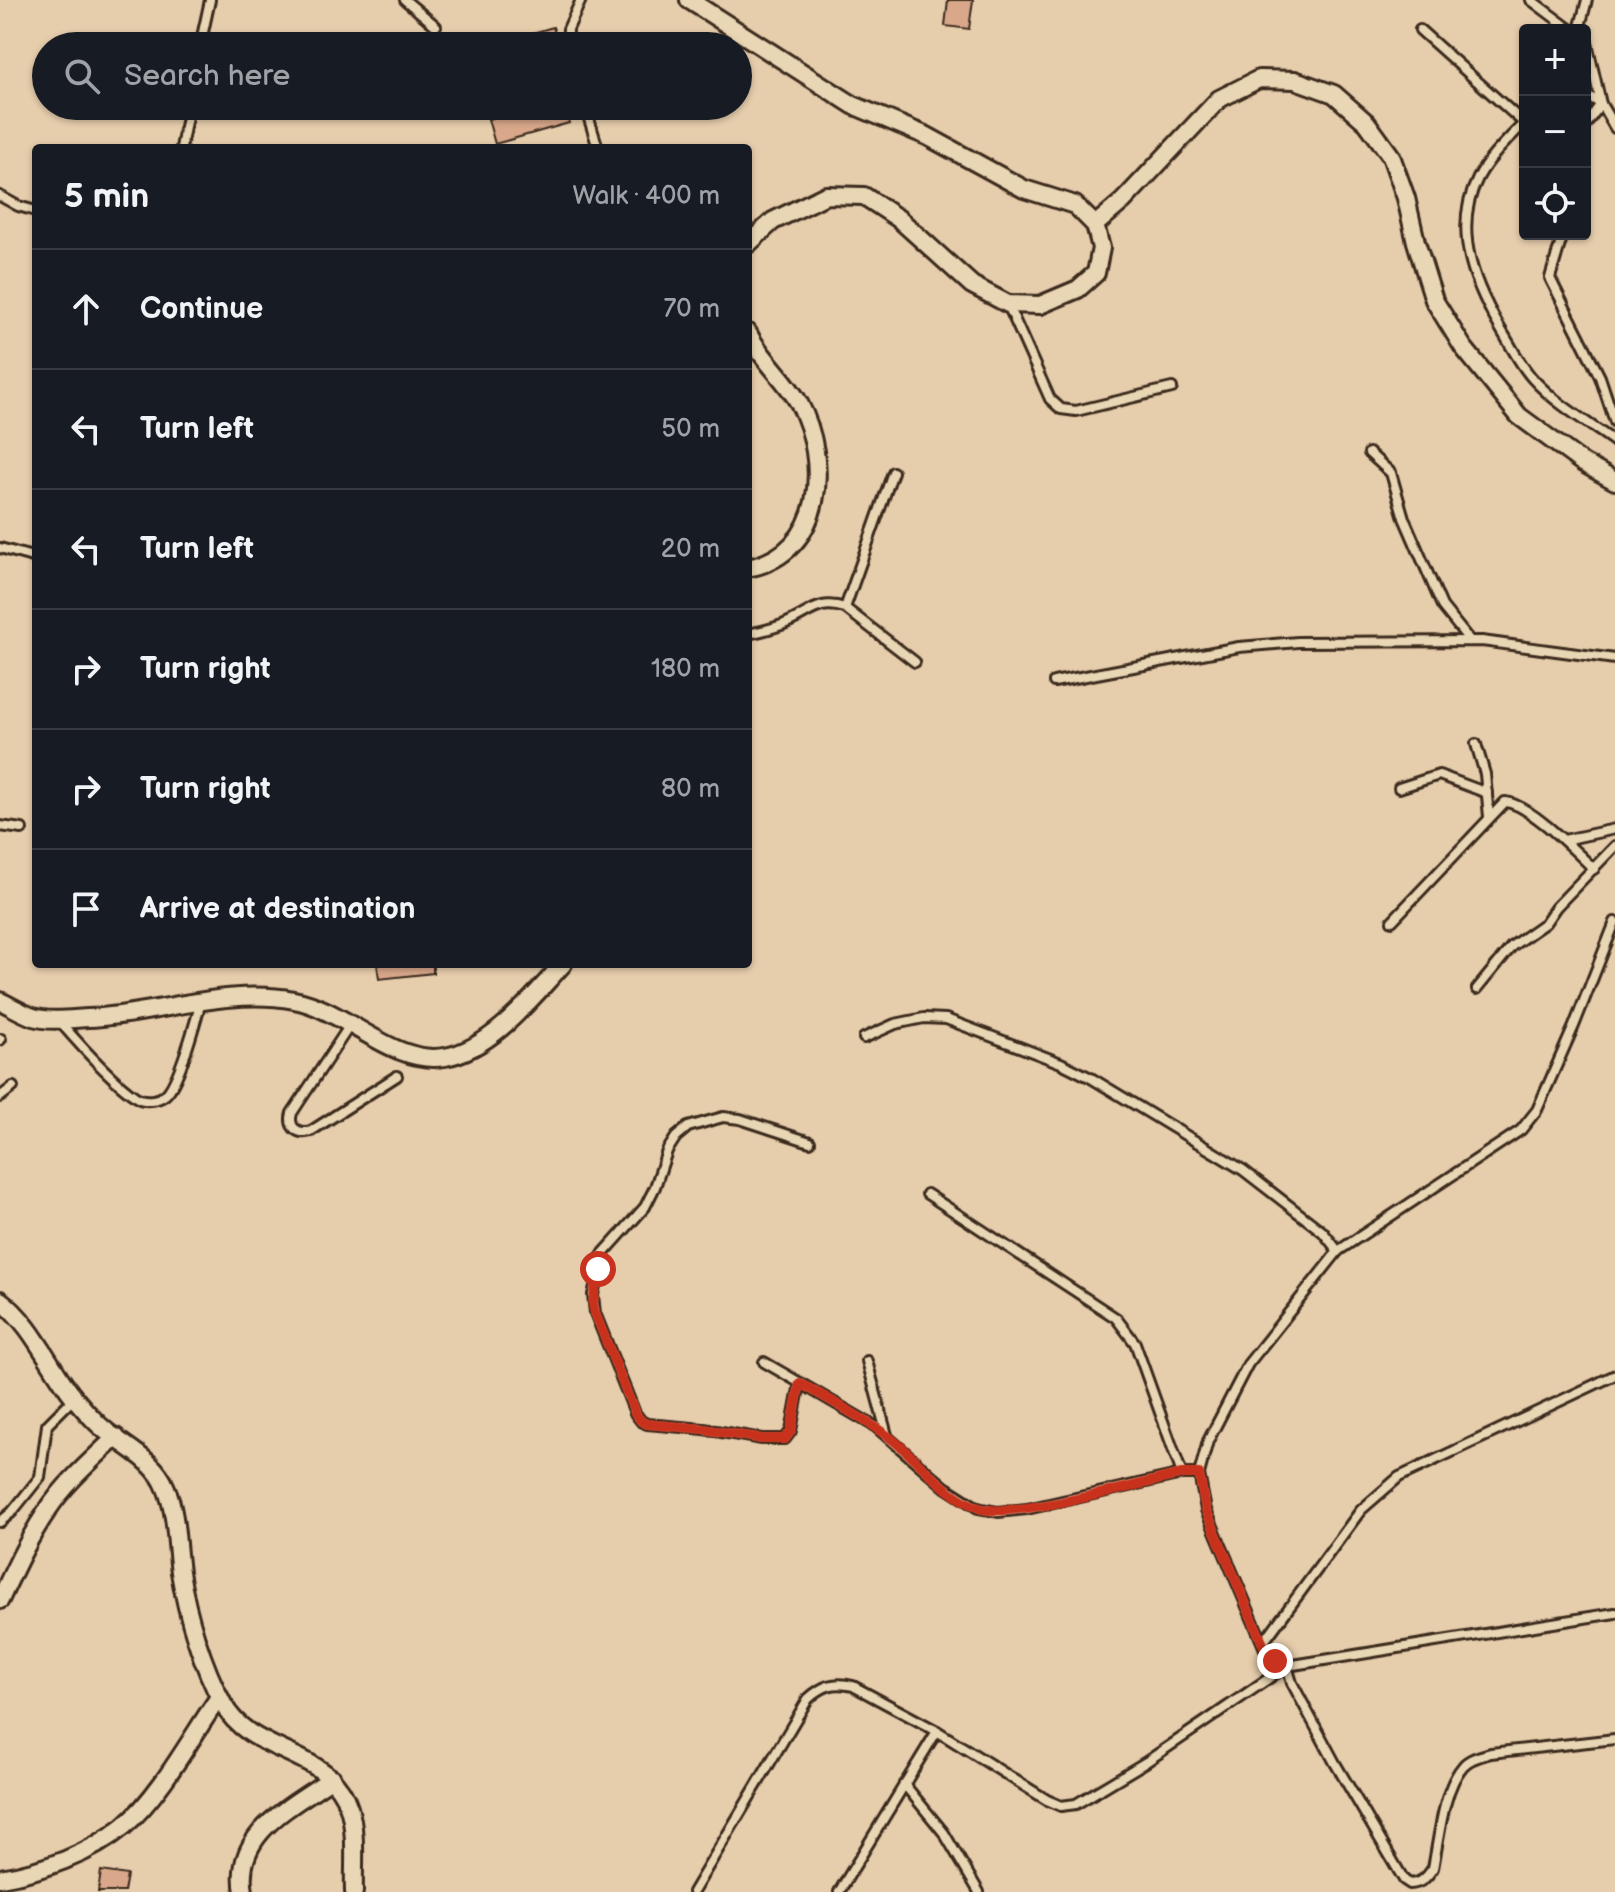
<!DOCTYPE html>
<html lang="en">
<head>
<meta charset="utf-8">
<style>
  :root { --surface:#171b24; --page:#20242c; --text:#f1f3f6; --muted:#9ea1a6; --line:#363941 }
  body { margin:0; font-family:"Balsamiq Sans",sans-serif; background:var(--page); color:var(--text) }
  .controls { position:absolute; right:24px; top:24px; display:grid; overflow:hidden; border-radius:8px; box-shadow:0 2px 6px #0004 }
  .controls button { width:72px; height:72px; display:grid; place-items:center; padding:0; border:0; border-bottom:2px solid var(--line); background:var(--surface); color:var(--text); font:40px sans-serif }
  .stop { position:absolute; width:24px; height:24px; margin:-18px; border:6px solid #c8321e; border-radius:50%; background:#fff }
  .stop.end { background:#c8321e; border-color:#fff; box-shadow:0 2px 8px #0008 }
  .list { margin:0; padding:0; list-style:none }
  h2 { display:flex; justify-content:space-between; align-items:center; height:104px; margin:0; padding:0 32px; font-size:34px }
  h2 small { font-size:26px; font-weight:400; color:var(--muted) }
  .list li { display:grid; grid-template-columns:52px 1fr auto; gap:24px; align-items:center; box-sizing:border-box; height:120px; padding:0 32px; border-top:2px solid var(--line) }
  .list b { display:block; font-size:30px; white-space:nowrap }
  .list em { font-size:26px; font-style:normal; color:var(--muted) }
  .icon { flex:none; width:44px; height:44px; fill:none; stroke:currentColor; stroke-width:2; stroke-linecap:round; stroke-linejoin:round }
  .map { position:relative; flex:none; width:1615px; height:1892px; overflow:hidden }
  .search { position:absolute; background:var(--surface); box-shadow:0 2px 6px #0004; left:32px; top:32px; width:720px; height:88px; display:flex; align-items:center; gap:20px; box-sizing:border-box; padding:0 28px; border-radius:44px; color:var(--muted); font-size:30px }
  .panel { position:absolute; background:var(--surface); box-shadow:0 2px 6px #0004; left:32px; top:144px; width:720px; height:824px; border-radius:8px }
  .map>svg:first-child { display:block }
  .building { fill:#d9a88b; stroke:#3b2a1e; stroke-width:2 }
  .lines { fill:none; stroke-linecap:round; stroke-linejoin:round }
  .lane-casing { stroke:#3b2a1e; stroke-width:14 }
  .street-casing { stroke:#3b2a1e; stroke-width:22 }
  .lane { stroke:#e9d6b4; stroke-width:8 }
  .street { stroke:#e9d6b4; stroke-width:16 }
  .route { stroke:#c8321e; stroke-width:10 }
</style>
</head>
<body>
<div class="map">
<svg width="1615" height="1892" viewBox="0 0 1615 1892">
  <rect width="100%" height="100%" fill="#e6cdac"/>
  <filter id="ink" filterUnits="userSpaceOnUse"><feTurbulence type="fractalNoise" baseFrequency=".0125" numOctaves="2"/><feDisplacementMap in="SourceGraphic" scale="16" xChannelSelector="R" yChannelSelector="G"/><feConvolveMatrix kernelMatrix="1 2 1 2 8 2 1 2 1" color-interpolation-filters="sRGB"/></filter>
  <g filter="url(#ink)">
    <g class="building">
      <polygon points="948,0 973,0 969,29 945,26"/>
      <polygon points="553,27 559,46 502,46 502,42"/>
      <polygon points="534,106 564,106 569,123 495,144 488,119"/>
      <polygon points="377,964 433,964 433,973 379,979"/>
      <polygon points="101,1871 127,1875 124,1892 98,1892"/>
    </g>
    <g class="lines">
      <g class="lane-casing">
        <g id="lane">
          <polyline points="405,0 436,26"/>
          <polyline points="1531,0 1571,30"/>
          <polyline points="1420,30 1524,123"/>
          <polyline points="1579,30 1587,0"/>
          <polyline points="1585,34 1601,104 1585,125"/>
          <polyline points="200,46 210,0"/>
          <polyline points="567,46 568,29 581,0"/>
          <polyline points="1585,94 1601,104 1615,128"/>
          <polyline points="585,106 598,148"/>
          <path d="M 1525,122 C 1508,140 1489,157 1478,178 C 1450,232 1477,291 1506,338 C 1514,352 1522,367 1533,379 C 1556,404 1587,422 1615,442"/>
          <polyline points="181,148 189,106"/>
          <polyline points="0,196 18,206 36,211"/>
          <polyline points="1563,234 1550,278 1600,377 1615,422"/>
          <polyline points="1008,305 1050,399 1061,409 1076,411 1172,388"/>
          <polyline points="1369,453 1391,473 1404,518 1442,606 1470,641"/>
          <polyline points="0,548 36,558"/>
          <polyline points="845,608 893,472"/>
          <path d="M 748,634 C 763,631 777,628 791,621 C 812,611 820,600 845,608 L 915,662"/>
          <polyline points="1054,682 1239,647 1298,642 1482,641 1615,659"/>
          <polyline points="1476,744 1485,774 1489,817"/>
          <polyline points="1399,788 1439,775 1487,793"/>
          <polyline points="0,826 22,829"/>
          <polyline points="1564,840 1615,829"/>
          <path d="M 1392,921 L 1505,802 C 1528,803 1576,852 1594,869"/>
          <polyline points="1615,922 1574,1026 1537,1110 1521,1130 1338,1251 1248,1364 1208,1441 1199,1474 1206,1510 1265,1649 1275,1661 1287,1666 1615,1613"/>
          <polyline points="1477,989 1512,946 1545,923 1556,907 1615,846"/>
          <path d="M 60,1022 C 79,1044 112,1081 136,1097 C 143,1102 158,1101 165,1095 C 179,1084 195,1022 201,1002"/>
          <path d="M 350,1025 L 292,1113 C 288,1127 297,1135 311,1131 L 397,1076"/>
          <polyline points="864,1038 895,1024 924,1018 946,1019 1061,1063 1091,1078 1243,1170 1323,1232 1338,1251"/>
          <polyline points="0,1040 1,1039"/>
          <polyline points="0,1097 13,1087"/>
          <polyline points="927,1194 1116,1318 1135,1343 1182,1474"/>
          <polyline points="867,1361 887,1435"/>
          <polyline points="764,1362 876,1427 945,1487 978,1508 998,1512 1027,1509 1182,1474 1199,1474"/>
          <polyline points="800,1383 791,1431 785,1439 762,1439 704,1429 647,1424 641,1421 635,1413 595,1313 593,1295 602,1255 645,1207 655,1187 667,1151 676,1137 688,1127 723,1117 740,1119 810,1142"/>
          <polyline points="0,1522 12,1512 40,1477 47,1425 74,1398"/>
          <polyline points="1263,1643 1361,1510 1399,1477 1615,1375"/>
          <polyline points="904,1784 944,1833 979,1892"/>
          <path d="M 693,1892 L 808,1699 C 822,1686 834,1681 853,1686 L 937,1731 L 1047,1800 L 1061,1806 L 1076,1804 L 1146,1762 L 1287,1666 L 1292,1683 L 1335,1763 L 1404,1880 L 1410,1884 C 1422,1883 1427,1877 1433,1868 C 1439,1839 1443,1789 1463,1766 C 1470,1758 1481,1756 1491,1753 L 1615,1739"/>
          <polyline points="839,1892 937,1731"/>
        </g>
      </g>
      <g class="street-casing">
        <g id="street">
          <polyline points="689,0 853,105 927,136 1024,189 1075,205 1095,225 1101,248 1096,273 1078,289 1040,305 1008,304 972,285 899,219 864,196 826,195 773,221 748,244"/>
          <polyline points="1095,225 1123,201 1219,99 1259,79 1295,80 1334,94 1367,123 1391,156 1406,198 1416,242 1434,300 1463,347 1519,416 1583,463 1615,481"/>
          <path d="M 748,333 C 761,359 785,378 799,403 C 830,461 825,553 748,568"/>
          <path d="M 0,1001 C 11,1006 22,1013 33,1017 C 50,1022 70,1019 88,1018 C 155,1015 226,987 294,1000 C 345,1009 393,1066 445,1057 C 492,1049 532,997 563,964"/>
          <path d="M 0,1300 C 28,1321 43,1353 62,1381 C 72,1396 84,1410 97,1423 C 119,1445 154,1457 166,1488 C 177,1515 176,1544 180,1572 C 187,1615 202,1665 223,1704 C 251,1757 330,1747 349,1808 C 357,1834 353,1865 354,1892"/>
          <path d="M 0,1600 C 14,1570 28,1539 47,1511 C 65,1483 92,1460 116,1437"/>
          <path d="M 0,1878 C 43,1871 90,1854 124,1826 C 160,1796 192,1736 219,1697"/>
          <path d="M 244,1892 C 233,1833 291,1807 332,1778"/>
        </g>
      </g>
      <use href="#lane" class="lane"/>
      <use href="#street" class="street"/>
    </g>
  </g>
  <g class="lines" filter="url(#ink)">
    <path class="route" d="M 598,1269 L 593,1304 L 595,1313 L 635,1413 L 641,1421 L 647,1424 L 704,1429 L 762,1439 L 785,1439 L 791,1431 L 800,1383 C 831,1401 864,1418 893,1440 C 921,1462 945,1496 979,1508 C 1010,1520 1142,1483 1182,1474 L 1199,1474 L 1206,1510 L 1265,1649 L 1275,1661"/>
  </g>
</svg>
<div class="controls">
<button>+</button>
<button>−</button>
<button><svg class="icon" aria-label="locate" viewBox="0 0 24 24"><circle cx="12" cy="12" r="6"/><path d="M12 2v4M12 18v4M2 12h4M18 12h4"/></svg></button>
</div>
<div class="stop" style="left:598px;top:1269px"></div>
<div class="stop end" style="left:1275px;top:1661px"></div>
<div class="search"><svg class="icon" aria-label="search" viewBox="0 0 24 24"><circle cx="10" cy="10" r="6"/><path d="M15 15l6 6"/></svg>Search here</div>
<section class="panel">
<h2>5 min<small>Walk · 400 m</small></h2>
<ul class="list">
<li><svg class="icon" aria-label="ahead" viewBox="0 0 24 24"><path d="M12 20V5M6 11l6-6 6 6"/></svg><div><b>Continue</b></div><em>70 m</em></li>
<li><svg class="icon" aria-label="left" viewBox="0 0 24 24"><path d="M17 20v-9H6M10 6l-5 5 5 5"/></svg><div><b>Turn left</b></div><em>50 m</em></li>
<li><svg class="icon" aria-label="left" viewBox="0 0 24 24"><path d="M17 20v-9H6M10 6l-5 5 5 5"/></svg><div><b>Turn left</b></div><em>20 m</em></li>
<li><svg class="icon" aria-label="right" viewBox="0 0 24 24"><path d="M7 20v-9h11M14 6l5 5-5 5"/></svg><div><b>Turn right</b></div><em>180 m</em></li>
<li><svg class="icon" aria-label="right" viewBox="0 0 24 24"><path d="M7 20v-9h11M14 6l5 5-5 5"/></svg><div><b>Turn right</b></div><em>80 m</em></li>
<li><svg class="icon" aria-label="arrive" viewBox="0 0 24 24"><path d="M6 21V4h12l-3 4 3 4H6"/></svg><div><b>Arrive at destination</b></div></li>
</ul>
</section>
</div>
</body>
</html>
